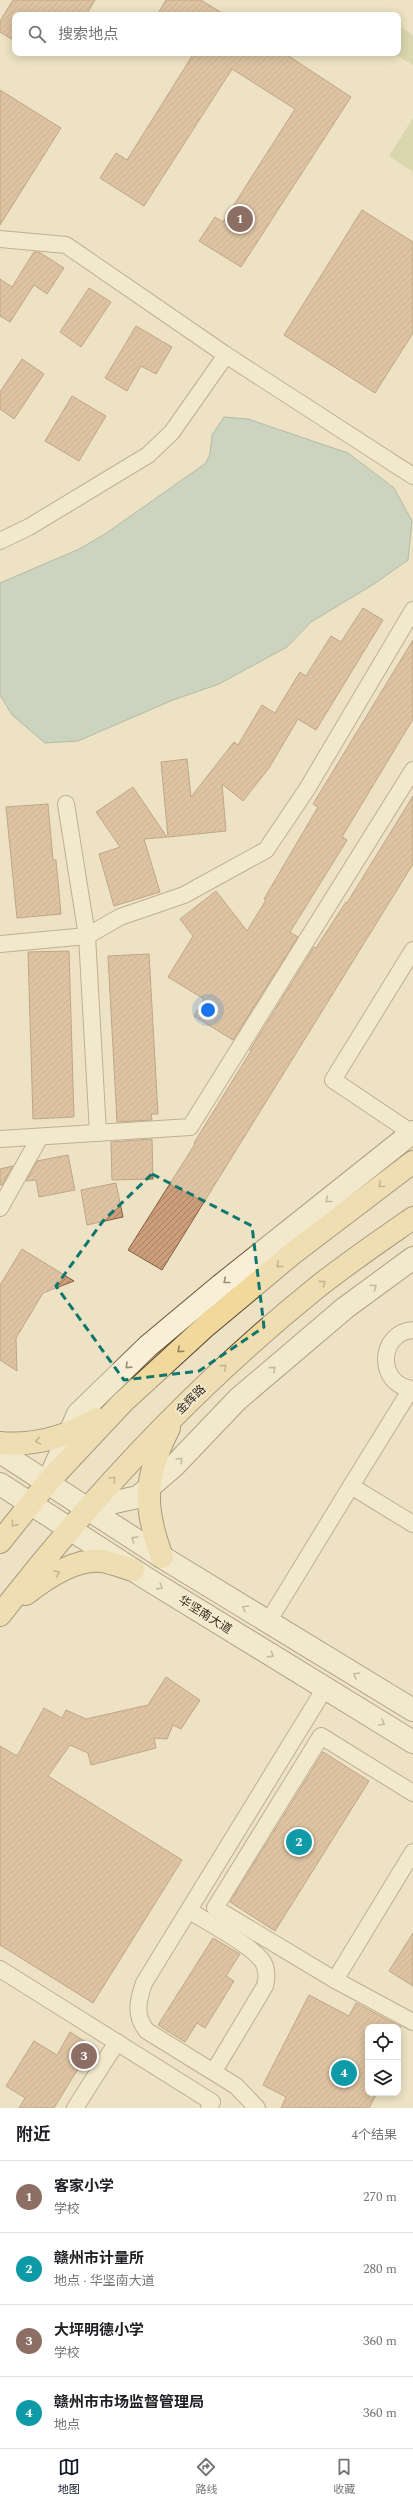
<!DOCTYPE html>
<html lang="zh">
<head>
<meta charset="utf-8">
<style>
  :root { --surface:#fff; --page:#f6f6f6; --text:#202124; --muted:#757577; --line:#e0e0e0; --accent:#111827 }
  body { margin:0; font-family:Spectral,"Noto Sans SC",serif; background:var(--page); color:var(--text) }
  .controls { position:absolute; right:12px; bottom:12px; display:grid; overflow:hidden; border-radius:8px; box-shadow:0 2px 10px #0003 }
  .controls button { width:36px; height:36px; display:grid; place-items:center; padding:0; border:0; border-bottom:1px solid var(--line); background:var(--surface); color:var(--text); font:20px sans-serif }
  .you { position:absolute; left:208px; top:1010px; width:14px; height:14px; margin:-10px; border:3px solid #fff; border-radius:50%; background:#1a73e8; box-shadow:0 0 0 6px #1a73e833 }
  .badge { display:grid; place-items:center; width:26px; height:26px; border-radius:50%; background:var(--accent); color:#fff; font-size:13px; font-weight:700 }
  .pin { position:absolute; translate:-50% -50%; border:2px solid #fff; box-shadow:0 1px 4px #0006 }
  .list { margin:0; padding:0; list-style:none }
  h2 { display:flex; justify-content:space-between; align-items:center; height:52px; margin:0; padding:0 16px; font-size:17px }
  h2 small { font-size:13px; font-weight:400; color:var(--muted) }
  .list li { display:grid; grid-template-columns:26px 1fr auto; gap:12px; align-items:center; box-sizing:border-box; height:72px; padding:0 16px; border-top:1px solid var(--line) }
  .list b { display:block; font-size:15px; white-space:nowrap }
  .list p { margin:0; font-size:13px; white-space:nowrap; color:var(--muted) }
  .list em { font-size:13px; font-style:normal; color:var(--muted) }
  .icon { flex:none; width:22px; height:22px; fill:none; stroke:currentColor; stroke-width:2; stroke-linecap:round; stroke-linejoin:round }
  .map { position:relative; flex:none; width:413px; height:2108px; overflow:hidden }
  .search { position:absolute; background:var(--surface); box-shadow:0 2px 10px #0003; left:12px; right:12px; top:12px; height:44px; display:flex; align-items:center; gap:10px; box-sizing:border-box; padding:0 14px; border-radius:8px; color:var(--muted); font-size:15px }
  .sheet { height:340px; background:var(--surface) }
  nav { display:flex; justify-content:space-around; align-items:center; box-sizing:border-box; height:56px; border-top:1px solid var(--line); background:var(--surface); font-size:11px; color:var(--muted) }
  nav a { display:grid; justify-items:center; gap:2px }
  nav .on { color:var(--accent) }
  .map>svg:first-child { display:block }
  .garden { fill:#c3cb97 }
  .water { fill:#a5c0b9; stroke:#6c8e87 }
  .building { fill:url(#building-hatch); stroke:#865e40 }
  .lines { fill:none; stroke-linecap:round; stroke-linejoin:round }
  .street-casing { stroke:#87745a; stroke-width:18 }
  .secondary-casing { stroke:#69553d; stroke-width:24 }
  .primary-casing { stroke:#55422e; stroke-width:24 }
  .street { stroke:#f8efd6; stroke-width:16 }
  .secondary { stroke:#f8efd6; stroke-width:22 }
  .primary { stroke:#f0d99b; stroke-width:22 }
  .oneway { stroke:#94825c }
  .oneway2 { stroke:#988d7a }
  .marked { fill:none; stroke:#0f766e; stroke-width:3; stroke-dasharray:8 5; stroke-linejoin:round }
  .labels { text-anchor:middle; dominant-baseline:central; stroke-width:3.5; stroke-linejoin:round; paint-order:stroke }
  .street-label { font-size:12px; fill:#372b1e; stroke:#f5ecd2 }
</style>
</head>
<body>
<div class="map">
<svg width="413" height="2108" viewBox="0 0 413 2108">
  <defs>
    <pattern id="building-hatch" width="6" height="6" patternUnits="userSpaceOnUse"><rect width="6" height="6" fill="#cb9e79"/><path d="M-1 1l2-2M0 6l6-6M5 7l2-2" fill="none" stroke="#a68163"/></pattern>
  </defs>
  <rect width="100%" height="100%" fill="#ede2c3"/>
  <g class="garden">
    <polygon points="398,25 413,35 413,65 393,53 398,53"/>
    <polygon points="413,118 413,172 389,156"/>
  </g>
  <polygon class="water" points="224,417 248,419 348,453 394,488 412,521 408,560 374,584 311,622 287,647 219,684 173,700 78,741 45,743 12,715 0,695 0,583 79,549 105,534 206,463 210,454 212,435"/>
  <g class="building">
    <polygon points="13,0 95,0 86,15 15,15 15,41 0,32 0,21"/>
    <polygon points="166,0 201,0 225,15 157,15"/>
    <polygon points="194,53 284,53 351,97 241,267 199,241 215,217 223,222 295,109 232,69 144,206 100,178 116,153 127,160"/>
    <polygon points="0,90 61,128 0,225"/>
    <polygon points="362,210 413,242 413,333 375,393 284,335"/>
    <polygon points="34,252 39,252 64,268 47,294 34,285 10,322 0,316 0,279 12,287"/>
    <polygon points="89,288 111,302 81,347 60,332"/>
    <polygon points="136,326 172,347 156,374 141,366 127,391 105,378"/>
    <polygon points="22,359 44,374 14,419 0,409 0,392"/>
    <polygon points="72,396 106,416 79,461 45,441"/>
    <polygon points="363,608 383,620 316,730 298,719 269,768 243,801 222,784 226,831 168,837 161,762 187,759 191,797 234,742 238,745 262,705 275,713 300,672 306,676 331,636 341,642"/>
    <polygon points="413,640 413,719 342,837 347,840 290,932 298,937 233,1040 194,1016 204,999 168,977 193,936 180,919 216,891 247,931 266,900 264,899 318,807 313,804"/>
    <polygon points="133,787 167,837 144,839 160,892 114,906 99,854 120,847 96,812"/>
    <polygon points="413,796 413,864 162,1270 128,1250 195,1144 194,1143 251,1051 250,1050 314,947 316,948 346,902 347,903"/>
    <polygon points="48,804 53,860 56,860 61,914 17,918 6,807"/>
    <polygon points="69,951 74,1117 33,1119 28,952"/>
    <polygon points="149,954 158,1114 151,1114 152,1120 117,1122 108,956"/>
    <polygon points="152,1139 153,1179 112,1180 111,1142"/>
    <polygon points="68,1155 75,1190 39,1197 36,1180 26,1181 37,1161"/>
    <polygon points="13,1166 2,1185 0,1185 0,1169"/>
    <polygon points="116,1183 123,1217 87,1225 81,1190"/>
    <polygon points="22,1249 74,1281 43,1293 16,1338 17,1371 0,1360 0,1285"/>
    <polygon points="166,1677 200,1700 181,1729 173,1725 167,1739 154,1738 156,1748 91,1765 88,1753 70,1745 48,1776 182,1860 93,2003 0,1945 0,1746 17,1756 44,1708 62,1718 66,1710 86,1719 148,1705"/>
    <polygon points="323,1752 369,1781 275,1931 230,1902"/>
    <polygon points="413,1933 413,1986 389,1971"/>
    <polygon points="213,1938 240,1954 226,1976 234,1981 205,2028 197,2023 185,2042 158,2025"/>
    <polygon points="309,1995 349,2016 356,2003 401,2027 368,2027 368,2093 377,2093 369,2108 281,2108 286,2097 263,2085"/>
    <polygon points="70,2032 92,2046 54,2108 19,2108 25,2098 6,2086 34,2041 57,2055"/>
  </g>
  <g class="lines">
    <g class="street-casing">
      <g id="street">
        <polyline points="0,239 66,245 226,355 413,476"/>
        <polyline points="0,541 29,527 148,455 172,432 226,355"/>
        <polyline points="66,804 87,936 98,1133"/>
        <polyline points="0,944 87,936 120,917 184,895 266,850 307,789 413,610"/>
        <polyline points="412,1133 333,1080 413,950"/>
        <polyline points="0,1139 190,1127 413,770"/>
        <polyline points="0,1208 40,1137"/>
        <path d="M 413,1330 C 377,1333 377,1386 413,1389"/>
        <polyline points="351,1486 411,1389"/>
        <polyline points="268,1622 351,1486 413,1524"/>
        <polyline points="413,1793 321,1736 215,1908 335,1980 413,2022"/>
        <path d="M 190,1911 C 208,1923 252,1945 263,1962 C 267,1969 267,1978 265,1986 L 214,2071"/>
        <polyline points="0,1969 212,2102 209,2108"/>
        <polyline points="335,1980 413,1852"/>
        <polyline points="75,2108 117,2042"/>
        <path d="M 257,2108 L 236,2086 L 147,2031 C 134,2016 138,2000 144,1983 L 325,1688"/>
      </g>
    </g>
    <g class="secondary-casing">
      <g id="secondary">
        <polyline points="0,1452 162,1557 413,1710"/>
        <polyline points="48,1482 78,1414 148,1346 221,1285 413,1132"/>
        <polyline points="0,1484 149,1580 413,1742"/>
        <polyline points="87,1508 138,1497 174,1466 238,1399 345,1308 413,1258"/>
      </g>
    </g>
    <g class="primary-casing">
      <g id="primary">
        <path d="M 0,1443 C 34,1446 68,1436 97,1419"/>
        <polyline points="0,1542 48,1482 123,1402 207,1325 292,1254 413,1162"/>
        <path d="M 162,1557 C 143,1506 144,1477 169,1428"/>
        <path d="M 26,1594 C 46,1578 75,1558 102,1561 C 112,1563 123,1567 133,1570"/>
        <path d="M 0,1615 C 94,1494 195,1386 315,1289 C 346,1264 380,1241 413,1218"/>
      </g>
    </g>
    <use href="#street" class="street"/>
    <use href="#secondary" class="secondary"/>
    <use href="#primary" class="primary"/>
  </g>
  <defs><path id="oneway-chevron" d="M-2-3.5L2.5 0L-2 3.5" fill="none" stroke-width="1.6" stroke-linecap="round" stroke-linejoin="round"/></defs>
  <g class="oneway">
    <use href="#oneway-chevron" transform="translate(381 1185) rotate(142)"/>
    <use href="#oneway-chevron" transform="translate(279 1265) rotate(140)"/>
    <use href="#oneway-chevron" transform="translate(323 1283) rotate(-36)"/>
    <use href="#oneway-chevron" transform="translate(180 1350) rotate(138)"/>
    <use href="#oneway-chevron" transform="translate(224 1367) rotate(-42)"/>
    <use href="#oneway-chevron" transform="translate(38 1441) rotate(171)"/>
    <use href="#oneway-chevron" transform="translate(113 1479) rotate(-47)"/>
    <use href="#oneway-chevron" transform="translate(14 1524) rotate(128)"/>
    <use href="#oneway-chevron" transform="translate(57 1573) rotate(-25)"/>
  </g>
  <g class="oneway2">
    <use href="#oneway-chevron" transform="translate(328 1200) rotate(142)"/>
    <use href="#oneway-chevron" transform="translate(226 1281) rotate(141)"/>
    <use href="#oneway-chevron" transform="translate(374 1287) rotate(-36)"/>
    <use href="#oneway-chevron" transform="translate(128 1366) rotate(136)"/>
    <use href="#oneway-chevron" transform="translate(273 1369) rotate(-40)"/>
    <use href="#oneway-chevron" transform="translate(180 1460) rotate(-46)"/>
    <use href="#oneway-chevron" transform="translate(134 1539) rotate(-147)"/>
    <use href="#oneway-chevron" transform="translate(160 1587) rotate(32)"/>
    <use href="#oneway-chevron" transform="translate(245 1608) rotate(-149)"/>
    <use href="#oneway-chevron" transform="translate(271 1655) rotate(32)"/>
    <use href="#oneway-chevron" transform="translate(356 1675) rotate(-149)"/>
    <use href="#oneway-chevron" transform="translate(382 1723) rotate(31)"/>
  </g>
  <path d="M0 0H413V2108H0ZM 152,1174 L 252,1226 L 264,1327 L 199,1371 L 124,1380 L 56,1286 L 103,1221 Z" fill="#ede2c3" fill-opacity=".55" fill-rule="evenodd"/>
  <path class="marked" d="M 152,1174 L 252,1226 L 264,1327 L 199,1371 L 124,1380 L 56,1286 L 103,1221 Z"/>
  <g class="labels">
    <g class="street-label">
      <text transform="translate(191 1400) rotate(-44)">金辉路</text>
      <text transform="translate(205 1615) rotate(32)">华坚南大道</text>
    </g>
  </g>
</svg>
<div class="controls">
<button><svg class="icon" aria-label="locate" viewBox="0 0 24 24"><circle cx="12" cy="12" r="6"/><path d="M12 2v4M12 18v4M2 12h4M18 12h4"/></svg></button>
<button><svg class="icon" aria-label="layers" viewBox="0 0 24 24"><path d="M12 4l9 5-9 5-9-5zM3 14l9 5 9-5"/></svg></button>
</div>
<div class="you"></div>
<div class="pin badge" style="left:240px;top:219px;background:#8d6e63">1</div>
<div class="pin badge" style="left:299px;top:1842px;background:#0f9aa8">2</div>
<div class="pin badge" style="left:84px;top:2056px;background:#8d6e63">3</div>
<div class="pin badge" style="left:344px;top:2073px;background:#0f9aa8">4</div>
<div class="search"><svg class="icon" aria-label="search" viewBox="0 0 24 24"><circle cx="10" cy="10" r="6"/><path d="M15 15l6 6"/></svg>搜索地点</div>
</div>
<section class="sheet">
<h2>附近<small>4个结果</small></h2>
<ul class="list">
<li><span class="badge" style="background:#8d6e63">1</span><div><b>客家小学</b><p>学校</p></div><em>270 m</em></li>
<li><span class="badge" style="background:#0f9aa8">2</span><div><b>赣州市计量所</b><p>地点 · 华坚南大道</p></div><em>280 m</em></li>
<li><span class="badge" style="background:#8d6e63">3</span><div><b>大坪明德小学</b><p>学校</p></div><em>360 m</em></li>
<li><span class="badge" style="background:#0f9aa8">4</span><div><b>赣州市市场监督管理局</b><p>地点</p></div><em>360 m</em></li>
</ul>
</section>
<nav>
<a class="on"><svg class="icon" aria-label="map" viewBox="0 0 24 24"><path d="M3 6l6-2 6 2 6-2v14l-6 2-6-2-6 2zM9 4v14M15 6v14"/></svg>地图</a>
<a><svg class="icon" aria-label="directions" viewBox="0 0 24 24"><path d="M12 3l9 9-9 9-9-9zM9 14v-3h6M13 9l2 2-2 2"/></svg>路线</a>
<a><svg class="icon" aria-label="saved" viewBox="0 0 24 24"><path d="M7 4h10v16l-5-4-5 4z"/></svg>收藏</a>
</nav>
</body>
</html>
